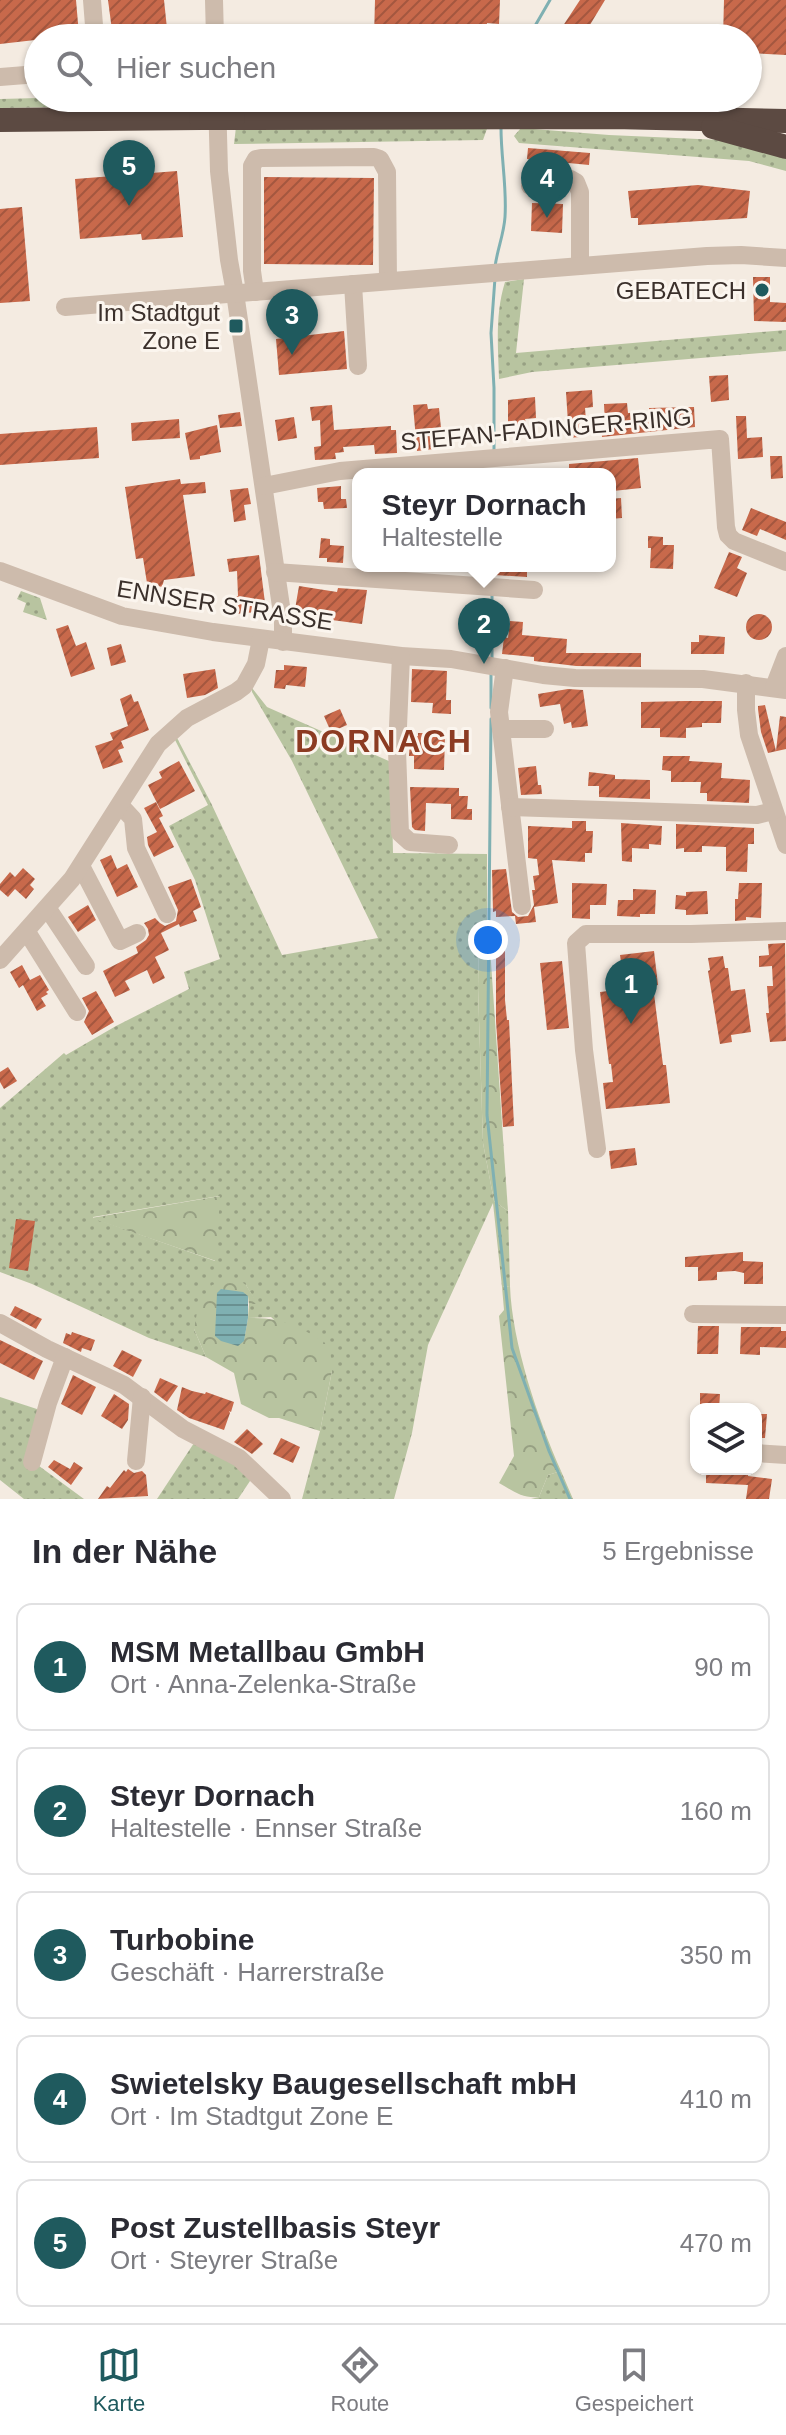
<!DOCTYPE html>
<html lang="de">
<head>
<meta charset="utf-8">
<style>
  :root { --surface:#fff; --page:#f7f7f7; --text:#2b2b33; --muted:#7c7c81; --line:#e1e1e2; --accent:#1f5a5e }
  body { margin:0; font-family:Arial,sans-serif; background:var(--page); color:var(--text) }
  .controls { position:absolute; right:24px; bottom:24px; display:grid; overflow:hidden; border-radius:16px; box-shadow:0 2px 6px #0004 }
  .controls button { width:72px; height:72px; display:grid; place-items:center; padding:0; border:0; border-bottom:2px solid var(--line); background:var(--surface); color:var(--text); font:40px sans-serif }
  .you { position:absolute; left:488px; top:940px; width:28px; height:28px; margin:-20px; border:6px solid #fff; border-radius:50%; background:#1a73e8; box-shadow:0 0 0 12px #1a73e833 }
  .badge { display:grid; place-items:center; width:52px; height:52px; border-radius:50%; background:var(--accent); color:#fff; font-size:26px; font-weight:700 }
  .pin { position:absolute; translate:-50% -66px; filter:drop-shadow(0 2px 4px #0008) }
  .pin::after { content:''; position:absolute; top:42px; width:28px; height:24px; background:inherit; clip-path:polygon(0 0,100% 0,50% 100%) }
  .popup { position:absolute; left:352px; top:468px; width:264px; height:104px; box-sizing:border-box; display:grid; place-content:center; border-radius:16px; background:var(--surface); filter:drop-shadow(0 2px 6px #0005); font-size:26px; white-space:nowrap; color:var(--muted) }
  .popup b { font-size:30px; color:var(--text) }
  .popup::after { content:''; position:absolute; left:50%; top:100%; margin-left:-16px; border:16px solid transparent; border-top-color:var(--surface) }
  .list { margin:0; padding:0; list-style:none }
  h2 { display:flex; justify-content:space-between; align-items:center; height:104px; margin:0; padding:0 32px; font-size:34px }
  h2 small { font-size:26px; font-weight:400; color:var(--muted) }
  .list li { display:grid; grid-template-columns:52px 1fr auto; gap:24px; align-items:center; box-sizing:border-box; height:128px; margin:0 16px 16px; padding:0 16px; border:2px solid var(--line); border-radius:16px }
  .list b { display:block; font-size:30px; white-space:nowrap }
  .list p { margin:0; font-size:26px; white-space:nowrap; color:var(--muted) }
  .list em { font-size:26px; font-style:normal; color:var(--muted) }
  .icon { flex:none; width:44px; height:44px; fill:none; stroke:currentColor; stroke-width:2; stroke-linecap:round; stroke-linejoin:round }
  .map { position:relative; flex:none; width:786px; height:1499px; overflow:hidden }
  .search { position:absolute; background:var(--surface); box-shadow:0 2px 6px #0004; left:24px; right:24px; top:24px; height:88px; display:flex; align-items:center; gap:20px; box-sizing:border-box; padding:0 28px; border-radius:44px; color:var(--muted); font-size:30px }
  .sheet { height:824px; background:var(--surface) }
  nav { display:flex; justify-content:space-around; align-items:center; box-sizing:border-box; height:112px; border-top:2px solid var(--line); background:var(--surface); font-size:22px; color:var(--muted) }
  nav a { display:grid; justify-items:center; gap:4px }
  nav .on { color:var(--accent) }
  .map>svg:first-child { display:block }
  .grass { fill:url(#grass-dots); fill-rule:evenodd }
  .forest { fill:url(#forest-crowns) }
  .water { fill:url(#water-rules) }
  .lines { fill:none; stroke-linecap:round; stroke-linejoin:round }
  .stream { stroke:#7fb0b2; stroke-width:3 }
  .building { fill:url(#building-hatch) }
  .minor { stroke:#cdbbac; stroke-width:18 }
  .highway { stroke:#5c4a42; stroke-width:24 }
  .highway-bridge { stroke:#5c4a42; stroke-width:24 }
  .poi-dot { fill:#1f5a5e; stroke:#fbf5ee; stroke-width:3 }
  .labels { text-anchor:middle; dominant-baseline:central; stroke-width:6; stroke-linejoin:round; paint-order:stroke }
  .poi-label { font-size:24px; fill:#3b302b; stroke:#fbf5ee; text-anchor:end }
  .street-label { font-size:24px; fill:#3b302b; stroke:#fbf5ee }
  .district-label { font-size:32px; font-weight:bold; letter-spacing:2px; fill:#8c3b22; stroke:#fbf5ee }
</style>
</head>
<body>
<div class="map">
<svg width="786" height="1499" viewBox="0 0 786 1499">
  <defs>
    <pattern id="grass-dots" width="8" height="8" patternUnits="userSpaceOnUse" patternTransform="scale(2)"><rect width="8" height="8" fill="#b8c4a0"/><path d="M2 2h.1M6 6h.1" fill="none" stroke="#97a083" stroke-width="1.8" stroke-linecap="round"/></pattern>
    <pattern id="forest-crowns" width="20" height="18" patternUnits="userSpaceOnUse" patternTransform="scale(2)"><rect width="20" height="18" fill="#b8c4a0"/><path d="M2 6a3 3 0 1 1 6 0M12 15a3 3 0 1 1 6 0" fill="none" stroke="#97a083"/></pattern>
    <pattern id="water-rules" width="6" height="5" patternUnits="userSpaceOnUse" patternTransform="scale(2)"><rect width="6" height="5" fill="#7fb0b2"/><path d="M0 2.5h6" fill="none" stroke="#699091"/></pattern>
    <pattern id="building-hatch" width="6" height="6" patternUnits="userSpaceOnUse" patternTransform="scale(2)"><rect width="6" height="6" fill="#c8694b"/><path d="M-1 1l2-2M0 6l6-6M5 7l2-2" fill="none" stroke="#a4573f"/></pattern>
  </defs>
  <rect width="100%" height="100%" fill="#f4ebe1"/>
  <g class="grass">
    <polygon points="38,98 202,98 201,105 0,108 0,99"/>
    <polygon points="220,98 496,98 492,107 223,108"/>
    <polygon points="526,98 687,98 687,104 524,108"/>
    <polygon points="488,126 483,140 234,144 236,127"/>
    <polygon points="521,128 609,135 743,141 786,152 786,171 749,161 519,143 514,136"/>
    <path d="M 524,279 L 516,353 L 786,330 L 786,351 L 532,372 L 499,379 C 498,346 495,314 505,282 Z"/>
    <polygon points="21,591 40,598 47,620 23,612 26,603 17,599"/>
    <path d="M 252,688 L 267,707 L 391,762 L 393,853 L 487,854 L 487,931 L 479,934 L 478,987 L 483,1143 L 494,1201 L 508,1211 L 510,1286 L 502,1287 L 493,1203 L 428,1345 L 412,1433 L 394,1499 L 302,1499 L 320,1431 L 332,1371 L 271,1317 L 248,1318 L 249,1304 L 257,1304 L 246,1285 L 194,1329 L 206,1357 L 149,1338 L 32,1284 L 0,1272 L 0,1108 L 64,1053 L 66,1055 L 116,1026 L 189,989 L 184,972 L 220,959 L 195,880 L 169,826 L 208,805 L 173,736 L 176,736 L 211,803 L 282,955 L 378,938 L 292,761 L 252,692 ZM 219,1196 L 215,1261 L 93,1218 L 93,1217 Z"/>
    <polygon points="0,1397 43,1411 35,1463 84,1499 24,1499 0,1480"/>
    <polygon points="196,1440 211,1446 252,1478 238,1499 157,1499"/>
    <polygon points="561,1471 573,1499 531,1499 539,1497 548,1475"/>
  </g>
  <g class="forest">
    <polygon points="487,931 489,933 508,1211 494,1201 483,1143 478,987 479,934"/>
    <polygon points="220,1196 216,1261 91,1218"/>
    <path d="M 236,1278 L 246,1285 L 258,1304 L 249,1304 L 248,1296 L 244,1340 L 248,1318 C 284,1317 301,1327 330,1346 L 332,1371 L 320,1431 L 279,1418 L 269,1418 L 241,1404 L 234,1373 L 206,1357 L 194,1329 L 198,1307 L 212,1285 Z"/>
    <path d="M 510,1286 C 512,1343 538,1419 561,1471 L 548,1475 L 539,1497 C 523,1499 513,1491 499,1483 L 514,1456 L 499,1316 L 504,1310 L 502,1287 Z"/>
  </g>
  <polygon class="water" points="221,1289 243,1292 248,1296 248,1318 244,1341 238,1346 221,1341 215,1336 217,1293"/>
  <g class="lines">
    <g class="stream">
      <polyline points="528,38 550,0"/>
      <polyline points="503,106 505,98"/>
      <path d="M 495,267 C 497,250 504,234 505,217 C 507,187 501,158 501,128"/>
      <polyline points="494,450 494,388 491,333 495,278"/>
      <polyline points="492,580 493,566"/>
      <polyline points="492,660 492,595"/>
      <polyline points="491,708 491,671"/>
      <polyline points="491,719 487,1115 512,1348 549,1451 570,1499"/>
    </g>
  </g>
  <g class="building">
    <polygon points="0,0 76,0 79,35 0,44"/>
    <polygon points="108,0 164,0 168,38 113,38"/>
    <polygon points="375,0 500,0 499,24 487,23 486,38 374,38"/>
    <polygon points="580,0 605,0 582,38 555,38"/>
    <polygon points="724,0 786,0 786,55 748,53 748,38 723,38"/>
    <polygon points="528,148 590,153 589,165 527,159"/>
    <polygon points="177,171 183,237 142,240 141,234 80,239 75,179"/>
    <polygon points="264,177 374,178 373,265 264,264"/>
    <polygon points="698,185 750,191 747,218 638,225 638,218 631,218 628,191"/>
    <polygon points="532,203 563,204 562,233 531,231"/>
    <polygon points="22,207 30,301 0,303 0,209"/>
    <polygon points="753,277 770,277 770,302 786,303 786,322 754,321"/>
    <polygon points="344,331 347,369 279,375 276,339"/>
    <polygon points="728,375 729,400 711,402 709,376"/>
    <polygon points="592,390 593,407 585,408 586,420 579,421 580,437 567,438 565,423 568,423 566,392"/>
    <polygon points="535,397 536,418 525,419 526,424 508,425 508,400"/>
    <polygon points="627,403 628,413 649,412 649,408 694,407 695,427 602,437 601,425 605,425 604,404"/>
    <polygon points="427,404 428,409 439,408 443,448 417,451 413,405"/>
    <polygon points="332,405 334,430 391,426 391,430 396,430 397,453 375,454 374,445 343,447 344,452 335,453 336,459 315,460 314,447 321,446 320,420 312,421 310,407"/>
    <polygon points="240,412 242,426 220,428 218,415"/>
    <polygon points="736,416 746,416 747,438 762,437 763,457 738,459"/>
    <polygon points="294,417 297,438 278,441 275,420"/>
    <polygon points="179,419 180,438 132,441 131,423"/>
    <polygon points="217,425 221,452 200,456 200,459 190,460 185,433"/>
    <polygon points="97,427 99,458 0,465 0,434"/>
    <polygon points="770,456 782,456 783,478 771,479"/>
    <polygon points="638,458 641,488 613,491 611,474 569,474 569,464"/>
    <polygon points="180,479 181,484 205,482 206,493 183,495 195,576 164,580 162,587 147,583 143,558 136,559 125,487"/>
    <polygon points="341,486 341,499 346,499 347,508 324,509 323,502 318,502 317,488"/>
    <polygon points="248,488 251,504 244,505 246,520 234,522 230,490"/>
    <polygon points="621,498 622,518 610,519 610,499"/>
    <polygon points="751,508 786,522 786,540 760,529 757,536 742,530"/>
    <polygon points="648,536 663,537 663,545 674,545 673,569 650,568 651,548 648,548"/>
    <polygon points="321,538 330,539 330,545 344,546 343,563 327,562 327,558 319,558"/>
    <polygon points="729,552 742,557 737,568 747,573 737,597 714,588"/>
    <polygon points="259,555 266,611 236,614 234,597 238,596 237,571 229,572 227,559"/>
    <polygon points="494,566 527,566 527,577 494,575"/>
    <polygon points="299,586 337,592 338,588 367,590 362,624 294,615"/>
    <circle cx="759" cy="627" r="13"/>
    <polygon points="510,621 523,622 522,635 567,639 566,653 641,653 641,667 576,666 534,661 534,657 502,654 504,637 508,638"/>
    <polygon points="68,625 76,646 86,642 95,669 71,677 56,629"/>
    <polygon points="699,635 725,637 724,654 691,654 691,642 699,642"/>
    <polygon points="121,644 126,662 111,666 107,648"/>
    <polygon points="284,665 307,667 305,687 286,685 285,689 274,688 276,670 284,670"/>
    <polygon points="215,669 218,688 205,695 187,698 183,674"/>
    <polygon points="412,669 447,671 446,700 451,700 451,714 432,713 433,703 411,702"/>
    <polygon points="568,689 583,690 588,726 572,728 571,722 564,724 560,704 540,707 538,694"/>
    <polygon points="131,694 134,702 138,701 149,730 121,741 124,748 118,750 123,762 103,769 95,746 113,740 110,733 128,726 120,699"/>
    <polygon points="685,701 722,701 721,723 702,723 702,727 686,728 686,738 660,737 660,728 641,728 641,702"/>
    <polygon points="765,705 776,751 780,716 786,717 786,749 768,753 761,732 758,709 758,706"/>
    <polygon points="340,709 347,725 331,732 324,716"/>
    <polygon points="418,733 430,733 430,737 445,737 444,770 414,769 414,756 409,756 410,736 418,736"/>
    <polygon points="663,756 690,756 689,761 722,763 721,778 750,780 749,803 707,801 707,793 700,793 701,782 671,782 671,771 662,770"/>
    <polygon points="179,761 195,791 160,809 148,785 162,778 159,772"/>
    <polygon points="536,766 538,785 541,785 542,794 521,795 518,768"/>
    <polygon points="589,772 615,775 615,779 650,780 650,799 599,797 599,786 588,786"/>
    <polygon points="410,787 459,788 459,796 468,796 467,809 472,809 472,820 451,819 451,804 426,803 425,831 415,830 412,827"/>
    <polygon points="156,802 163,816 159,818 174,847 154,857 148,845 147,837 157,832 144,808"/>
    <polygon points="572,821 586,821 586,831 593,831 592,853 585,853 585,862 552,860 558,903 534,907 536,922 516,924 515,916 496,917 496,911 493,912 492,870 506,869 512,912 518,917 528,916 534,905 532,890 535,890 533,876 539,875 537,859 528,858 528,826 572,828"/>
    <polygon points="621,823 662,826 661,845 649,844 649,849 632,848 632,862 622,861"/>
    <polygon points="676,824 754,828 754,844 748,844 747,872 726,871 726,847 702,846 702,852 684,852 684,848 676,849"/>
    <polygon points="111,855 117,869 127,864 138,887 117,897 100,860"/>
    <polygon points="23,868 35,879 30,885 34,889 26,899 15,889 8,897 0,890 0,884 10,872 15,877"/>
    <polygon points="191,879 201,907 193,911 197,921 180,927 179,924 161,933 169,950 155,957 165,978 153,984 147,970 125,981 130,990 115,997 103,971 138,953 136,947 146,940 149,935 148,929 144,923 155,918 160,923 165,926 176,921 178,910 168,887"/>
    <polygon points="572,883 607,884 606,905 590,905 590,919 572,918"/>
    <polygon points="739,883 762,883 761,918 746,917 746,920 735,921 735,899 738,899"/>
    <polygon points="633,889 656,890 655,914 640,914 640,917 617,916 618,900 633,900"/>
    <polygon points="707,891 708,914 686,915 686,910 675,909 676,895 686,896 686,892"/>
    <polygon points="88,905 96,920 78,932 68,917"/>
    <polygon points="496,937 505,937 505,1000 507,1020 509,1020 514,1126 503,1127 496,1021"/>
    <polygon points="785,943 786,1041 770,1042 766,1013 769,1013 767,986 773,986 772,966 759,967 759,956 769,955 768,944"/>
    <polygon points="654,951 658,985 653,986 663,1065 666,1065 670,1103 606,1109 603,1083 613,1082 611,1064 609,1064 600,992 625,989 620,955"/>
    <polygon points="723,956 725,968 728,968 731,991 745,989 751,1032 731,1035 732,1042 720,1044 708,971 710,970 708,958"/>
    <polygon points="562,961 569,1028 547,1030 540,963"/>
    <polygon points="22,965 30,980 40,975 49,990 46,992 48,994 41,998 46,1006 37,1011 23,985 19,988 10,972"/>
    <polygon points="96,991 114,1022 92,1035 84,1022 89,1011 82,998"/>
    <polygon points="8,1067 17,1081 4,1089 0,1082 0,1072"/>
    <polygon points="635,1148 637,1165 611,1169 609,1151"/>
    <polygon points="16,1219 35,1221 28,1271 9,1268"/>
    <polygon points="743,1252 743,1261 763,1262 763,1284 744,1284 744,1273 735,1271 717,1272 717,1280 698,1281 698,1267 685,1267 685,1257"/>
    <polygon points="15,1306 42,1319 36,1329 10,1315"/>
    <polygon points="698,1326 719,1326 718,1354 697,1354"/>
    <polygon points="741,1327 781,1327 781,1331 786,1331 786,1348 760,1347 760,1355 740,1354"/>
    <polygon points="72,1332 95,1340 91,1351 82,1348 81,1352 63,1343 66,1333 71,1335"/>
    <polygon points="0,1340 43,1361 34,1380 0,1363"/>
    <polygon points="122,1350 142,1360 133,1377 113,1366"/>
    <polygon points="73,1375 96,1387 82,1415 61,1404"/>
    <polygon points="160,1378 178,1386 167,1402 154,1392"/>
    <polygon points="182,1387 192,1391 205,1394 206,1392 234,1402 231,1412 229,1411 230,1413 224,1430 189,1418 177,1410"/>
    <polygon points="700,1393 720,1394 719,1409 700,1409"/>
    <polygon points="114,1394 129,1404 128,1420 122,1429 101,1416"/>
    <polygon points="756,1414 767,1414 765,1438 756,1438"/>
    <polygon points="247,1429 263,1444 252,1454 234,1442"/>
    <polygon points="281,1438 300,1447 293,1463 273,1454"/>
    <polygon points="54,1460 70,1469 74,1462 83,1468 71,1485 48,1467"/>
    <polygon points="128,1469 134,1473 142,1471 146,1475 148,1496 98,1499 107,1486 110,1488 124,1470 126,1472"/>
    <polygon points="706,1469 748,1469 748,1476 772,1479 769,1499 746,1499 748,1485 706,1483"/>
  </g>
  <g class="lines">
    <g class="minor">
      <polyline points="92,0 95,38"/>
      <polyline points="214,0 215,38"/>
      <polyline points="0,77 38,74"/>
      <polyline points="217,98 219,171 229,260 235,293 283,620 283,642"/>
      <path d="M 530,186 L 539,177 C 551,175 566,175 576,182 L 580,192 L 580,266"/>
      <polyline points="353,284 358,366"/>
      <polyline points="255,292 252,271 252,166 256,159 261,158 374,157 380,159 387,172 388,281"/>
      <polyline points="65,307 707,256 741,255 786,258"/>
      <polyline points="264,486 340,471 720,439 726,527 728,535 734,541 786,562"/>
      <polyline points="0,571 122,616 213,632 401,656 451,659 543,675 575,678 703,679 786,690"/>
      <polyline points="275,572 534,590"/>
      <polyline points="401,656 397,750 400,833 410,842 449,845"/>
      <polyline points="505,668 499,712 522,906"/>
      <polyline points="746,683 746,710 749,735 786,845"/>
      <polyline points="774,687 786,656"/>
      <polyline points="501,729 545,729"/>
      <polyline points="120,805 133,819 136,848 167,914"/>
      <polyline points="510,807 757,815 773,811"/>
      <polyline points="81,866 120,941 137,933"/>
      <polyline points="48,909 86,966"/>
      <polyline points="27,932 77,1012"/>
      <polyline points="0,960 72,879 158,744 187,718 236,692 244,686 256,664 261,639"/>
      <polyline points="597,1149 584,1050 576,943 586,934 691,934 786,931"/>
      <polyline points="693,1314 786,1315"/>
      <polyline points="0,1323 47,1349 124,1385 183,1429 239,1458 282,1499"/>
      <polyline points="756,1453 786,1455"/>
      <polyline points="136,1461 142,1397"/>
      <polyline points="32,1462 48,1403 65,1357"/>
    </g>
    <g class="highway">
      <polyline points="233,118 614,117 786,121"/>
      <polyline points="0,120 201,118"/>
      <polyline points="713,127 786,147"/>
    </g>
    <polyline class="highway-bridge" points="201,118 233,118"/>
  </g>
  <g class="poi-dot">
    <circle cx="762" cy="290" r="8"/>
    <rect x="228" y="318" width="16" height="16" rx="4"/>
  </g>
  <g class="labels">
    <g class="poi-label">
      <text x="746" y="290">GEBATECH</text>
      <text x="220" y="312">Im Stadtgut<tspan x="220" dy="28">Zone E</tspan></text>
    </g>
    <g class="street-label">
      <text transform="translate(546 429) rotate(-5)">STEFAN-FADINGER-RING</text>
      <text transform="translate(225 605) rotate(9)">ENNSER STRASSE</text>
    </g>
    <g class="district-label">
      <text x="384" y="741">DORNACH</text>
    </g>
  </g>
</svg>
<div class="controls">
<button><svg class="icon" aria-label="layers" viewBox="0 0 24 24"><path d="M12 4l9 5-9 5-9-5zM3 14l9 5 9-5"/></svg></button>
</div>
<div class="you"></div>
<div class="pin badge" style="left:631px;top:1024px">1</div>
<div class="pin badge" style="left:484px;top:664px">2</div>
<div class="popup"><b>Steyr Dornach</b>Haltestelle</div>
<div class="pin badge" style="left:292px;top:355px">3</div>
<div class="pin badge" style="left:547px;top:218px">4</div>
<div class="pin badge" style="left:129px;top:206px">5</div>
<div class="search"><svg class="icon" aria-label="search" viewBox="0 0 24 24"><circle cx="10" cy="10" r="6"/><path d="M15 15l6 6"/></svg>Hier suchen</div>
</div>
<section class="sheet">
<h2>In der Nähe<small>5 Ergebnisse</small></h2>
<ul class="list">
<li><span class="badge">1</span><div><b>MSM Metallbau GmbH</b><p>Ort · Anna-Zelenka-Straße</p></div><em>90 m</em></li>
<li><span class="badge">2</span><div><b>Steyr Dornach</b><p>Haltestelle · Ennser Straße</p></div><em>160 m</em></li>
<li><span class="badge">3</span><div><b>Turbobine</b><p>Geschäft · Harrerstraße</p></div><em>350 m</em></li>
<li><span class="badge">4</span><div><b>Swietelsky Baugesellschaft mbH</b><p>Ort · Im Stadtgut Zone E</p></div><em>410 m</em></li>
<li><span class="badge">5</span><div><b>Post Zustellbasis Steyr</b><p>Ort · Steyrer Straße</p></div><em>470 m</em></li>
</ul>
</section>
<nav>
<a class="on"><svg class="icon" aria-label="map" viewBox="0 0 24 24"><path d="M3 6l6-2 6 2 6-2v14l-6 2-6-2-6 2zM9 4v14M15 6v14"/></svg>Karte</a>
<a><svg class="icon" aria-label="directions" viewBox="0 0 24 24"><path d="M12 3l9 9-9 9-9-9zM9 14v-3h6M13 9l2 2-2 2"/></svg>Route</a>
<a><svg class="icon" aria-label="saved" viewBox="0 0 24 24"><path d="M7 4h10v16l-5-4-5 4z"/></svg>Gespeichert</a>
</nav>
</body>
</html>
